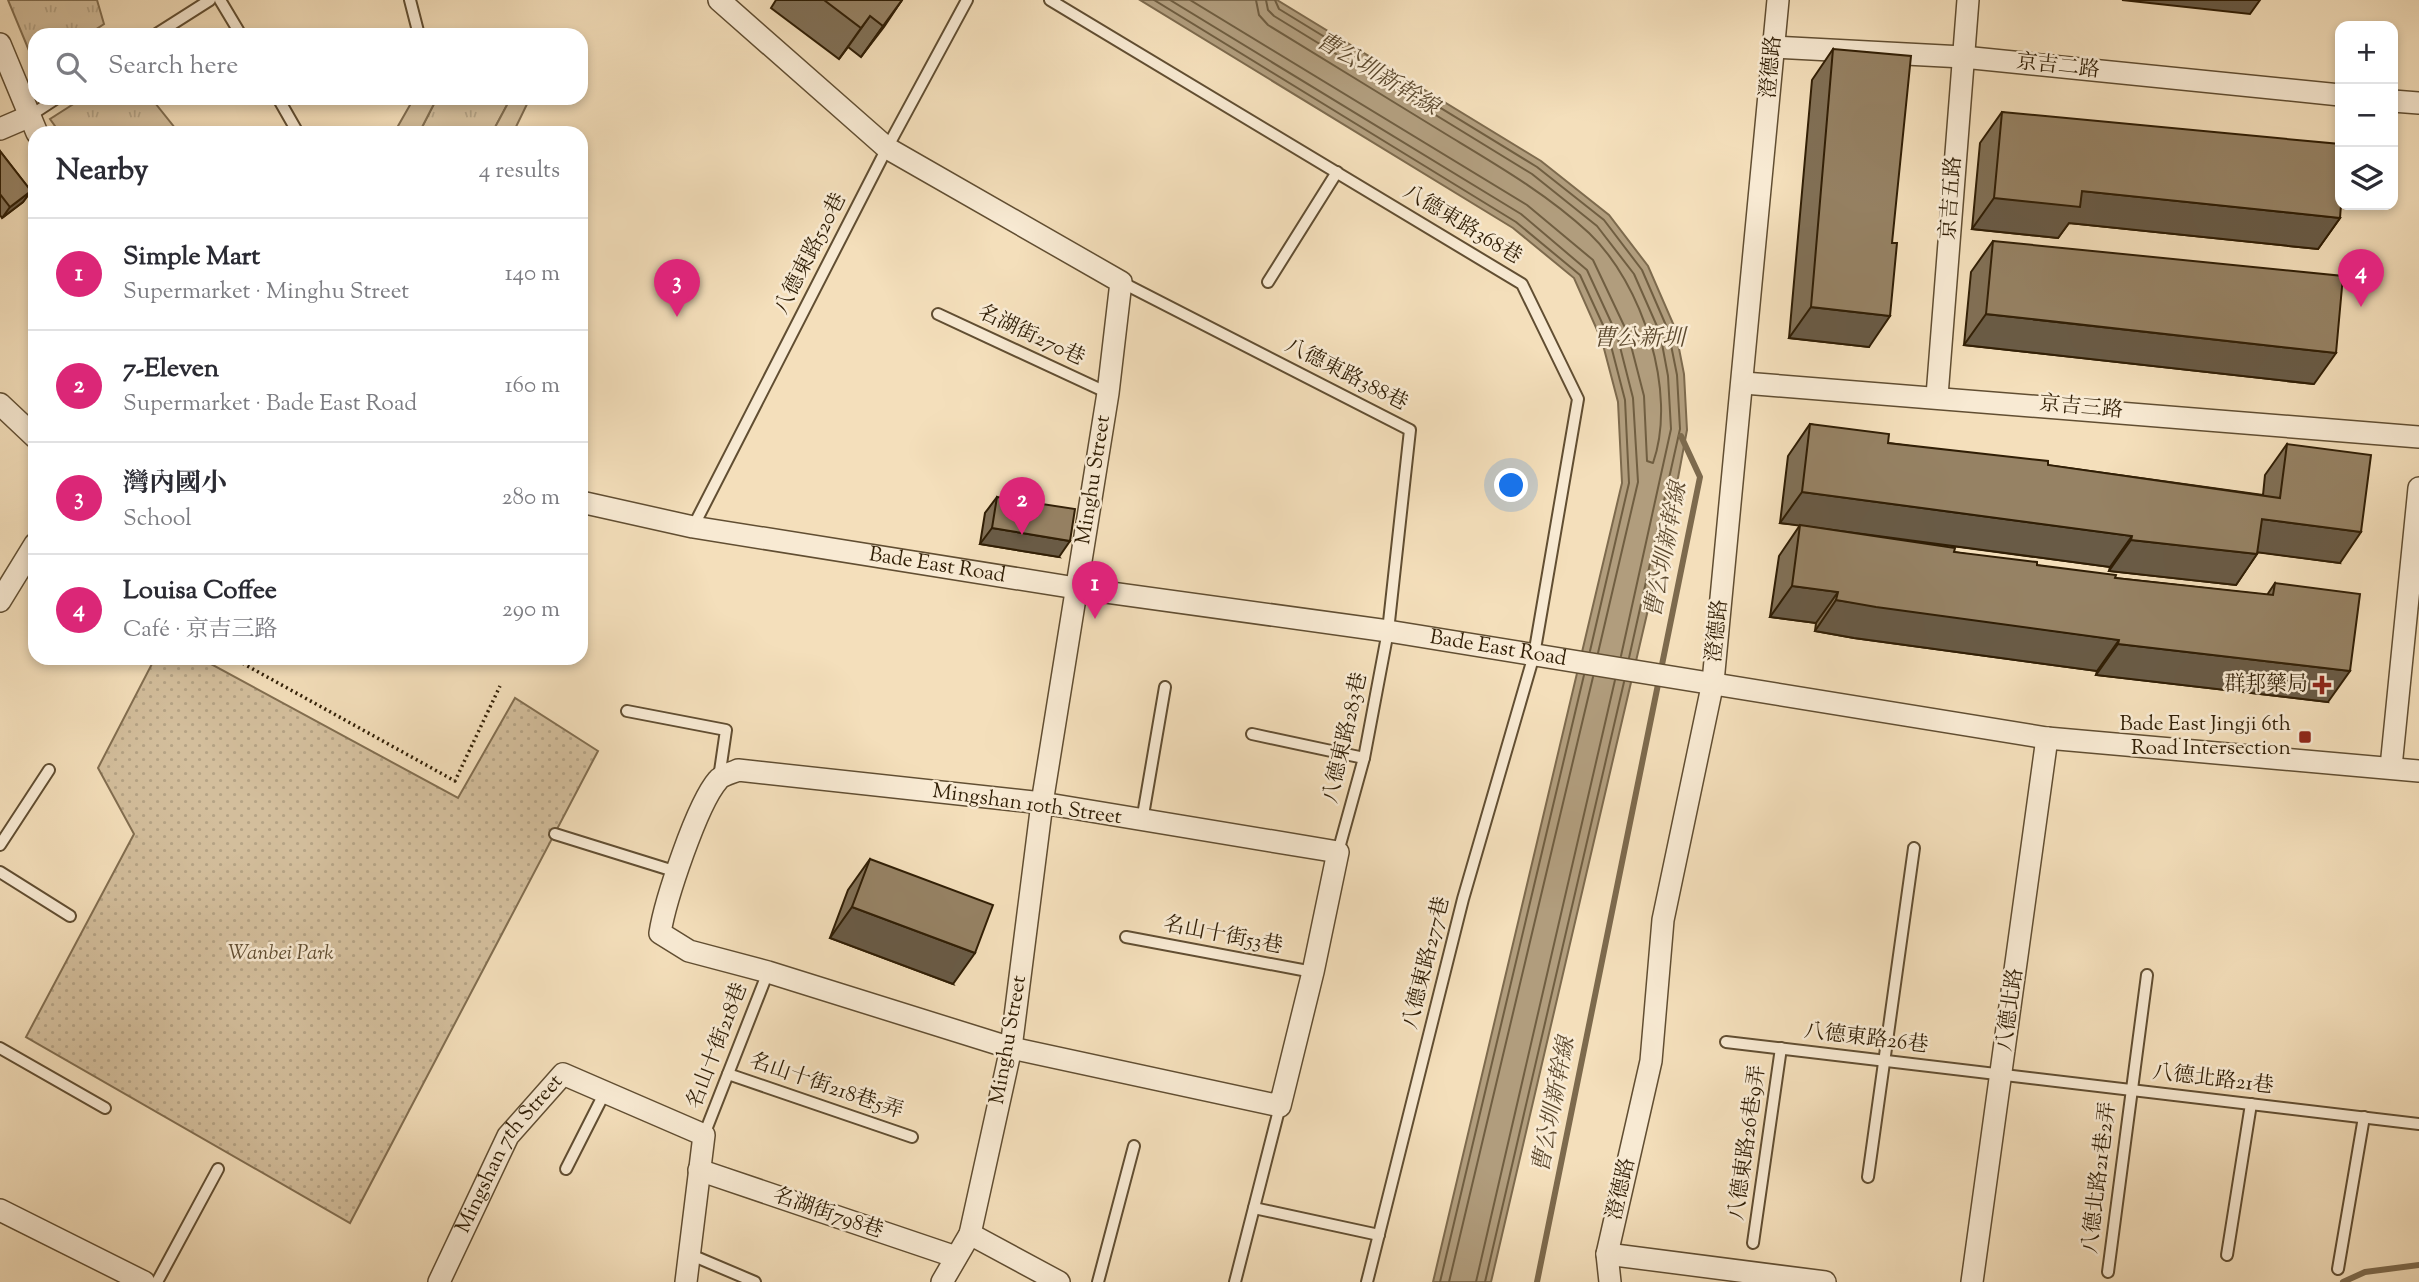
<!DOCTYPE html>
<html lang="en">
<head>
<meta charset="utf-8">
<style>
  :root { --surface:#fff; --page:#f7f7f7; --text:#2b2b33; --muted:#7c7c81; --line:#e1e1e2; --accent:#db2777 }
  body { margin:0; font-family:"Sorts Mill Goudy","Noto Serif TC",serif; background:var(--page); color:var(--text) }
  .controls { position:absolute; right:21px; top:21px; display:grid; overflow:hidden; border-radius:14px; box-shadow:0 4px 10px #0003 }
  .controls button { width:63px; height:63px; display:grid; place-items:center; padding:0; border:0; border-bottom:2px solid var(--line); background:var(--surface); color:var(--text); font:35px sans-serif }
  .you { position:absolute; left:1512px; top:486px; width:24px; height:24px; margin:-18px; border:5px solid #fff; border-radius:50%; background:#1a73e8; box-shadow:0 0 0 10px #1a73e833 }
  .badge { display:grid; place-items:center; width:46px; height:46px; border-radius:50%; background:var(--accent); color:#fff; font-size:23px; font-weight:700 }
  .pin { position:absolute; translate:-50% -58px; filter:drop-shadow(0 2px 4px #0008) }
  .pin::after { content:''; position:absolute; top:37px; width:24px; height:21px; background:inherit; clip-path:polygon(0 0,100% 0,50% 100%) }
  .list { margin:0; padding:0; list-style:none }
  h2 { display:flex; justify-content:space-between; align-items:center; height:91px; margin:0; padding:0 28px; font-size:30px }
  h2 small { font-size:23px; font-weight:400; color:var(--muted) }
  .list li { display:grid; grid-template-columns:46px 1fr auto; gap:21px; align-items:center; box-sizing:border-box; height:112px; padding:0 28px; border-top:2px solid var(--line) }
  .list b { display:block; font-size:26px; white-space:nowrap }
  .list p { margin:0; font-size:23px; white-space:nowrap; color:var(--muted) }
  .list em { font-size:23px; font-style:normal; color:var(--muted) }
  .icon { flex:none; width:38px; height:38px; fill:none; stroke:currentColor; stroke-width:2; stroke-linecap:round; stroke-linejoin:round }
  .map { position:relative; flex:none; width:2419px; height:1282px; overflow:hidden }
  .search { position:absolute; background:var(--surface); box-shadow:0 4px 10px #0003; left:28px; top:28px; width:560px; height:77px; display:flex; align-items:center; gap:18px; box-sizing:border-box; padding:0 24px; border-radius:21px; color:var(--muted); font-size:26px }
  .panel { position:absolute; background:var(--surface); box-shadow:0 4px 10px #0003; left:28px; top:126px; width:560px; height:539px; border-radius:21px }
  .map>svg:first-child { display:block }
  .grass { fill:url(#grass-tufts); stroke:#826e50; stroke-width:2 }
  .park { fill:url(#park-dots); stroke:#826e50; stroke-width:2 }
  .pitch { fill:#d3be9c; stroke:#826e50; stroke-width:2 }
  .water { fill:#b19d7d; stroke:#7d6a4d; stroke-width:2 }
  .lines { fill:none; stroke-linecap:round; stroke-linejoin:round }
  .shore { stroke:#705e41; stroke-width:2 }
  .stream { stroke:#7d6a4d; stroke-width:6 }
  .service-casing { stroke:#614e32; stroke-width:14 }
  .minor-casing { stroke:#614e32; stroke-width:24 }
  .path { stroke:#301e05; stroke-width:3.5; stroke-dasharray:2 3.5; stroke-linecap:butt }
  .service { stroke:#f8ead3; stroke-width:10 }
  .minor { stroke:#f8ead3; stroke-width:21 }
  .wall { fill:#817056; stroke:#301e05; stroke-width:2 }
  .shaded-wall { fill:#695b46; stroke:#301e05; stroke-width:2 }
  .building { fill:#968264; stroke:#301e05; stroke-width:2 }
  .poi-dot { fill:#8f2418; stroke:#f8ead3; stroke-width:2.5 }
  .labels { text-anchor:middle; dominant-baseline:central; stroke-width:5; stroke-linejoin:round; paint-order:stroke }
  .street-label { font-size:21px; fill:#301e05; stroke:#f8ead3 }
  .poi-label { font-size:21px; fill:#301e05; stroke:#f8ead3; text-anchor:end }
  .park-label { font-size:21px; font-style:italic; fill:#614e32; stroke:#f8ead3 }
  .water-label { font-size:23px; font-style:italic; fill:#5d4a2f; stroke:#f8ead3 }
</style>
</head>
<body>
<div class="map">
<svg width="2419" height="1282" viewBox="0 0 2419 1282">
  <defs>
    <pattern id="grass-tufts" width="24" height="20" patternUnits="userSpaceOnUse" patternTransform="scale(1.75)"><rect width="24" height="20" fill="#d3be9c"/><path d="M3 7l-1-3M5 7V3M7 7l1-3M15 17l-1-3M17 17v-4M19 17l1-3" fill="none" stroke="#b5a385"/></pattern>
    <pattern id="park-dots" width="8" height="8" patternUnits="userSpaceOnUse" patternTransform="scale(1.75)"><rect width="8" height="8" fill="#d3be9c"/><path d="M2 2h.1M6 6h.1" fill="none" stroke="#b5a385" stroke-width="1.8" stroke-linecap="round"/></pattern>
  </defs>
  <rect width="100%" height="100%" fill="#f4dfbb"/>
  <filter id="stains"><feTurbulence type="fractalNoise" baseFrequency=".00286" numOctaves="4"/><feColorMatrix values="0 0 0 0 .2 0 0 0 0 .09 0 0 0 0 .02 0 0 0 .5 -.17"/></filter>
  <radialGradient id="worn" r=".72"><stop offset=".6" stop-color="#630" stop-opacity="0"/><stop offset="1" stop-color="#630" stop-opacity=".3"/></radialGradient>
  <g class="grass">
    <polygon points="8,0 97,0 104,24 87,35 35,35 35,65"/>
    <polygon points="83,98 151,98 179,133 60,133 50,119"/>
    <polygon points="437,98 507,98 507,105 492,133 419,133"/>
  </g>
  <polygon class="park" points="155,658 200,658 458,798 515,698 598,751 350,1223 26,1037 134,834 98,768"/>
  <g class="pitch">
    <polygon points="414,98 437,98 419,133 394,133"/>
    <polygon points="507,98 530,98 513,133 492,133 507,105"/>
  </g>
  <polygon class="water" points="1140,0 1277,0 1541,161 1609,215 1648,266 1675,328 1684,374 1687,430 1675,494 1491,1282 1433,1282 1622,483 1618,402 1602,341 1574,278 1513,228"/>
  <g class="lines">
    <g class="shore">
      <polyline points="1154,0 1516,222 1580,275 1609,338 1625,400 1629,483 1590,651"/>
      <polyline points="1170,0 1521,214 1587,270 1617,335 1633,398 1638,482 1598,653"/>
      <path d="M 1190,0 L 1527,205 L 1593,260 L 1628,334 L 1644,396 L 1647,461 L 1653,463 C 1678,392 1642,283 1589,233 C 1547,194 1497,165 1449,136 C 1389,99 1328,62 1268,25 L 1259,15 L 1256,0"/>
      <polyline points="1266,0 1268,10 1274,16 1532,174 1597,226 1634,274 1660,333 1668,376 1671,429 1621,656"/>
      <polyline points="1275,0 1279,9 1537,167 1604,220 1642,270 1668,330 1677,375 1680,429 1629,658"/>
      <polyline points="1440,1282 1584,675"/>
      <polyline points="1449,1282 1593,677"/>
      <polyline points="1476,1282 1615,680"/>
      <polyline points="1485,1282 1624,682"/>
    </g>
    <g class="stream">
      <polyline points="1537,1282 1700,477 1681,436"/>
      <polyline points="2343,1282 2365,1272 2419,1265"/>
    </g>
    <g class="service-casing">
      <g id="service">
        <polyline points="220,0 241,35"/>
        <polyline points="410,0 419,35"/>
        <polyline points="1050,0 1522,284 1578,399 1534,655 1463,899 1367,1282"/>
        <polyline points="155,35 210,0"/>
        <polyline points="278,98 298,133"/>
        <polyline points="28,117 57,98"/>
        <polyline points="1121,282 1410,430 1388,631 1364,758 1338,852"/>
        <polyline points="1268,282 1337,172"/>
        <polyline points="938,314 1108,393"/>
        <polyline points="693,527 887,148 967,0"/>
        <polyline points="627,711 726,730 719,778"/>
        <polyline points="1252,734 1364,758"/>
        <polyline points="1142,821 1165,687"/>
        <polyline points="555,834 677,872"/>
        <polyline points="0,845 49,770"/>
        <polyline points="0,872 70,916"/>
        <polyline points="1126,937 1313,972"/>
        <polyline points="1726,1042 2419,1124"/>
        <polyline points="0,1048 105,1108"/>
        <polyline points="728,1074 912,1137"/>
        <polyline points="704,1135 768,972"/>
        <polyline points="566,1169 605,1092"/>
        <polyline points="1868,1177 1914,848"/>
        <polyline points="1254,1208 1379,1235"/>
        <polyline points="1753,1243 1781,1048"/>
        <polyline points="689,1254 755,1282"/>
        <polyline points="2227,1255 2251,1104"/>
        <polyline points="2338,1269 2364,1117"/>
        <polyline points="2108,1272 2147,975"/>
        <polyline points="157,1282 218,1169"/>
        <polyline points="1098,1282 1134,1146"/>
        <polyline points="1235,1282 1280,1106"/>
      </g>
    </g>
    <g class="minor-casing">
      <g id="minor">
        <polyline points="719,0 887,148 1121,282 1108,393 1042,803 1011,1048 970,1234 942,1282"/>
        <polyline points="0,44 37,133"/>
        <polyline points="1774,47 1963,57 2340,95"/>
        <polyline points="2393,101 2419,103"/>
        <polyline points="0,129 28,117"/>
        <polyline points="1744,383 2419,437"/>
        <polyline points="1937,396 1968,0"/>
        <polyline points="0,404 35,437"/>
        <path id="s1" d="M 581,502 L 693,527 L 1076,588 L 1388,631 L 2047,738 L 2419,771"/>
        <polyline points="0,601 35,544"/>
        <polyline points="2391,767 2419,488"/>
        <path d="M 738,770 L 1042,803 L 1338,852 L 1313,972 L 1280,1106 L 1011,1048 L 768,972 L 689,951 L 660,933 C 665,901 697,804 718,780 C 722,775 732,773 738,770 Z"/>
        <polyline points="699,1170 956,1257"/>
        <polyline points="0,1210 144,1282"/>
        <polyline points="970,1234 1059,1282"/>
        <polyline points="1607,1254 1825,1282"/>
        <path id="s2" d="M 439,1282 L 508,1136 L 563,1074 L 704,1135 L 686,1282"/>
        <polyline points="1610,1282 1607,1254 1651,1061 1663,920 1713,682 1778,0"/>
        <polyline points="1972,1282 2047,738"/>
      </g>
    </g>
    <polyline class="path" points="233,658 455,781 500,686"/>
    <use href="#service" class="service"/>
    <use href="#minor" class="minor"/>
  </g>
  <g class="wall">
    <polygon points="776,0 902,0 861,57 848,47 839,59 771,8"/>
    <polygon points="1833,49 1892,243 1869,347 1789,338 1812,80"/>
    <polygon points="2002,112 2340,218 2318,249 2069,223 2058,238 1972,229 1980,143"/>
    <polygon points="0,151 31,191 23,202 2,218 0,215"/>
    <polygon points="1993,241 2314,384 1964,345 1971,272"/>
    <polygon points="1810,424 1888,443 2263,495 2265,475 2287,444 2340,563 2258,552 2236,585 2109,571 2110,567 1850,532 1954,552 2115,578 2267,595 2275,583 2328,702 2096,675 2097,671 1854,638 1815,631 1816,623 1770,617 1779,556 1800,525 1780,523 1788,456"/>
    <polygon points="997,497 1059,557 980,544 985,513"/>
    <polygon points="870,859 953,984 830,938 848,890"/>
  </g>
  <g class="shaded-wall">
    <polygon points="902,0 884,27 861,57 883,26"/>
    <polygon points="2122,0 2260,0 2250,14"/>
    <polygon points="870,16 848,47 839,59 861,28"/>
    <polygon points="31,191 23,202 2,218 10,207"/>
    <polygon points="2082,191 2340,218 2318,249 2069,223 2058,238 1972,229 1994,198"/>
    <polygon points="1811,307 1890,316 1869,347 1789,338"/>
    <polygon points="1986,314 2336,353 2314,384 1964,345"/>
    <polygon points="1802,492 2132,536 2110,567 1780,523"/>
    <polygon points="2262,519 2361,532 2340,563 2240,550"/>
    <polygon points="992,528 1070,541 1059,557 980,544"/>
    <polygon points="2131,540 2257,554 2236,585 2109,571"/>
    <polygon points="1792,586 1838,592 1816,623 1770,617"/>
    <polygon points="1836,600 2119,640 2097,671 1854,638 1815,631"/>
    <polygon points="2118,644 2350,671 2328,702 2096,675"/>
    <polygon points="852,907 975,953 953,984 830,938"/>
  </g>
  <g class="building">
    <polygon points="824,0 902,0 883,26 870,16 861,28"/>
    <polygon points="1833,49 1911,56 1892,243 1897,243 1890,316 1811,307"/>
    <polygon points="2002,112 2340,144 2341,205 2340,218 2082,191 2080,207 1994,198"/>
    <polygon points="0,151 31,191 10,207 0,194"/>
    <polygon points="1993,241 2343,276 2336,353 1986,314"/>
    <polygon points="1810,424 1889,434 1888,443 2048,461 2048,465 2280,498 2287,444 2371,455 2361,532 2262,519 2257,554 2131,540 2132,536 1802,492"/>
    <polygon points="997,497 1075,509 1070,541 992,528"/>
    <polygon points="1800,525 1955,548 1954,552 2037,562 2037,565 2116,575 2115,578 2273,595 2275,583 2360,594 2350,671 2118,644 2119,640 1876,607 1836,600 1838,592 1792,586"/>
    <polygon points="870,859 993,905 975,953 852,907"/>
  </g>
  <g class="poi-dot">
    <path d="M2318.5 674.5h7v7h7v7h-7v7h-7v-7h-7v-7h7z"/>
    <rect x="2298" y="730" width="14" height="14" rx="3.5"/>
  </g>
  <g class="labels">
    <g class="street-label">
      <text transform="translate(1772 67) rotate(-85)">澄德路</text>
      <text transform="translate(2058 67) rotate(6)">京吉二路</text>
      <text transform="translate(1952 198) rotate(-86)">京吉五路</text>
      <text transform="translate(1462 225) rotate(31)">八德東路368巷</text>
      <text transform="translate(811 254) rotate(-63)">八德東路520巷</text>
      <text transform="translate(1031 336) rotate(25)">名湖街270巷</text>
      <text transform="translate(1346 375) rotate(27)">八德東路388巷</text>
      <text transform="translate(2081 408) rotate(5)">京吉三路</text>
      <text transform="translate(1094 480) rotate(-81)">Minghu Street</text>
      <text stroke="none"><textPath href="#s1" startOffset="362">Bade East Road</textPath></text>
      <text transform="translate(1718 631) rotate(-84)">澄德路</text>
      <text stroke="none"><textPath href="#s1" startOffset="929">Bade East Road</textPath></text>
      <text transform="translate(1346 738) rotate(-77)">八德東路283巷</text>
      <text transform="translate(1027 805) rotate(8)">Mingshan 10th Street</text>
      <text transform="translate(1223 936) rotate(11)">名山十街53巷</text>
      <text transform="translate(1427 963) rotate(-76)">八德東路277巷</text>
      <text transform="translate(2011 1010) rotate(-82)">八德北路</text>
      <text transform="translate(1866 1039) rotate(7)">八德東路26巷</text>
      <text transform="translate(1009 1040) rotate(-80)">Minghu Street</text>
      <text transform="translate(718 1046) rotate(-69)">名山十街218巷</text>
      <text transform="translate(2213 1080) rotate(7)">八德北路21巷</text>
      <text transform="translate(826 1087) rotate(19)">名山十街218巷5弄</text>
      <text transform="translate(1748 1143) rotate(-82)">八德東路26巷9弄</text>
      <text stroke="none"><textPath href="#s2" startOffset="147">Mingshan 7th Street</textPath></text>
      <text transform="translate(2100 1178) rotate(-83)">八德北路21巷2弄</text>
      <text transform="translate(1622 1189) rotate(-77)">澄德路</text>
      <text transform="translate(828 1214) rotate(19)">名湖街798巷</text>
    </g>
    <g class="poi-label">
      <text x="2308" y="685">群邦藥局</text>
      <text x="2291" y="725">Bade East Jingji 6th<tspan x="2291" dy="24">Road Intersection</tspan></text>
    </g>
    <g class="park-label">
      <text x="281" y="954">Wanbei Park</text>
    </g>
    <g class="water-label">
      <text transform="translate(1377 75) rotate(31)">曹公圳新幹線</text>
      <text x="1639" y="339">曹公新圳</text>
      <text transform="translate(1667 550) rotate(-79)">曹公圳新幹線</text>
      <text transform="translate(1555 1105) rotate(-79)">曹公圳新幹線</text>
    </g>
  </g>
  <rect width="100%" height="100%" filter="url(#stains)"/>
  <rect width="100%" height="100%" fill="url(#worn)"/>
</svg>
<div class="controls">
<button>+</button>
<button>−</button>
<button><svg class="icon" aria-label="layers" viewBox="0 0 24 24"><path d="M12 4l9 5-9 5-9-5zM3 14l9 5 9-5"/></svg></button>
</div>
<div class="you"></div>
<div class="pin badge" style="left:1095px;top:619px">1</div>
<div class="pin badge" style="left:1022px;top:535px">2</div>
<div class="pin badge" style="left:677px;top:317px">3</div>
<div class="pin badge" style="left:2361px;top:307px">4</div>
<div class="search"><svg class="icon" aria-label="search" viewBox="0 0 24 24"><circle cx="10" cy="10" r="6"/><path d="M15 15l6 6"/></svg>Search here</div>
<section class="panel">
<h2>Nearby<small>4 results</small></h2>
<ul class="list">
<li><span class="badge">1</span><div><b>Simple Mart</b><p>Supermarket · Minghu Street</p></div><em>140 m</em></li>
<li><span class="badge">2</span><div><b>7-Eleven</b><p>Supermarket · Bade East Road</p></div><em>160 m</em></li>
<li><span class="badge">3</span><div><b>灣內國小</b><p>School</p></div><em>280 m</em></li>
<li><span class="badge">4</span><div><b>Louisa Coffee</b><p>Café · 京吉三路</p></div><em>290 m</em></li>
</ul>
</section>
</div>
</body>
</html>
